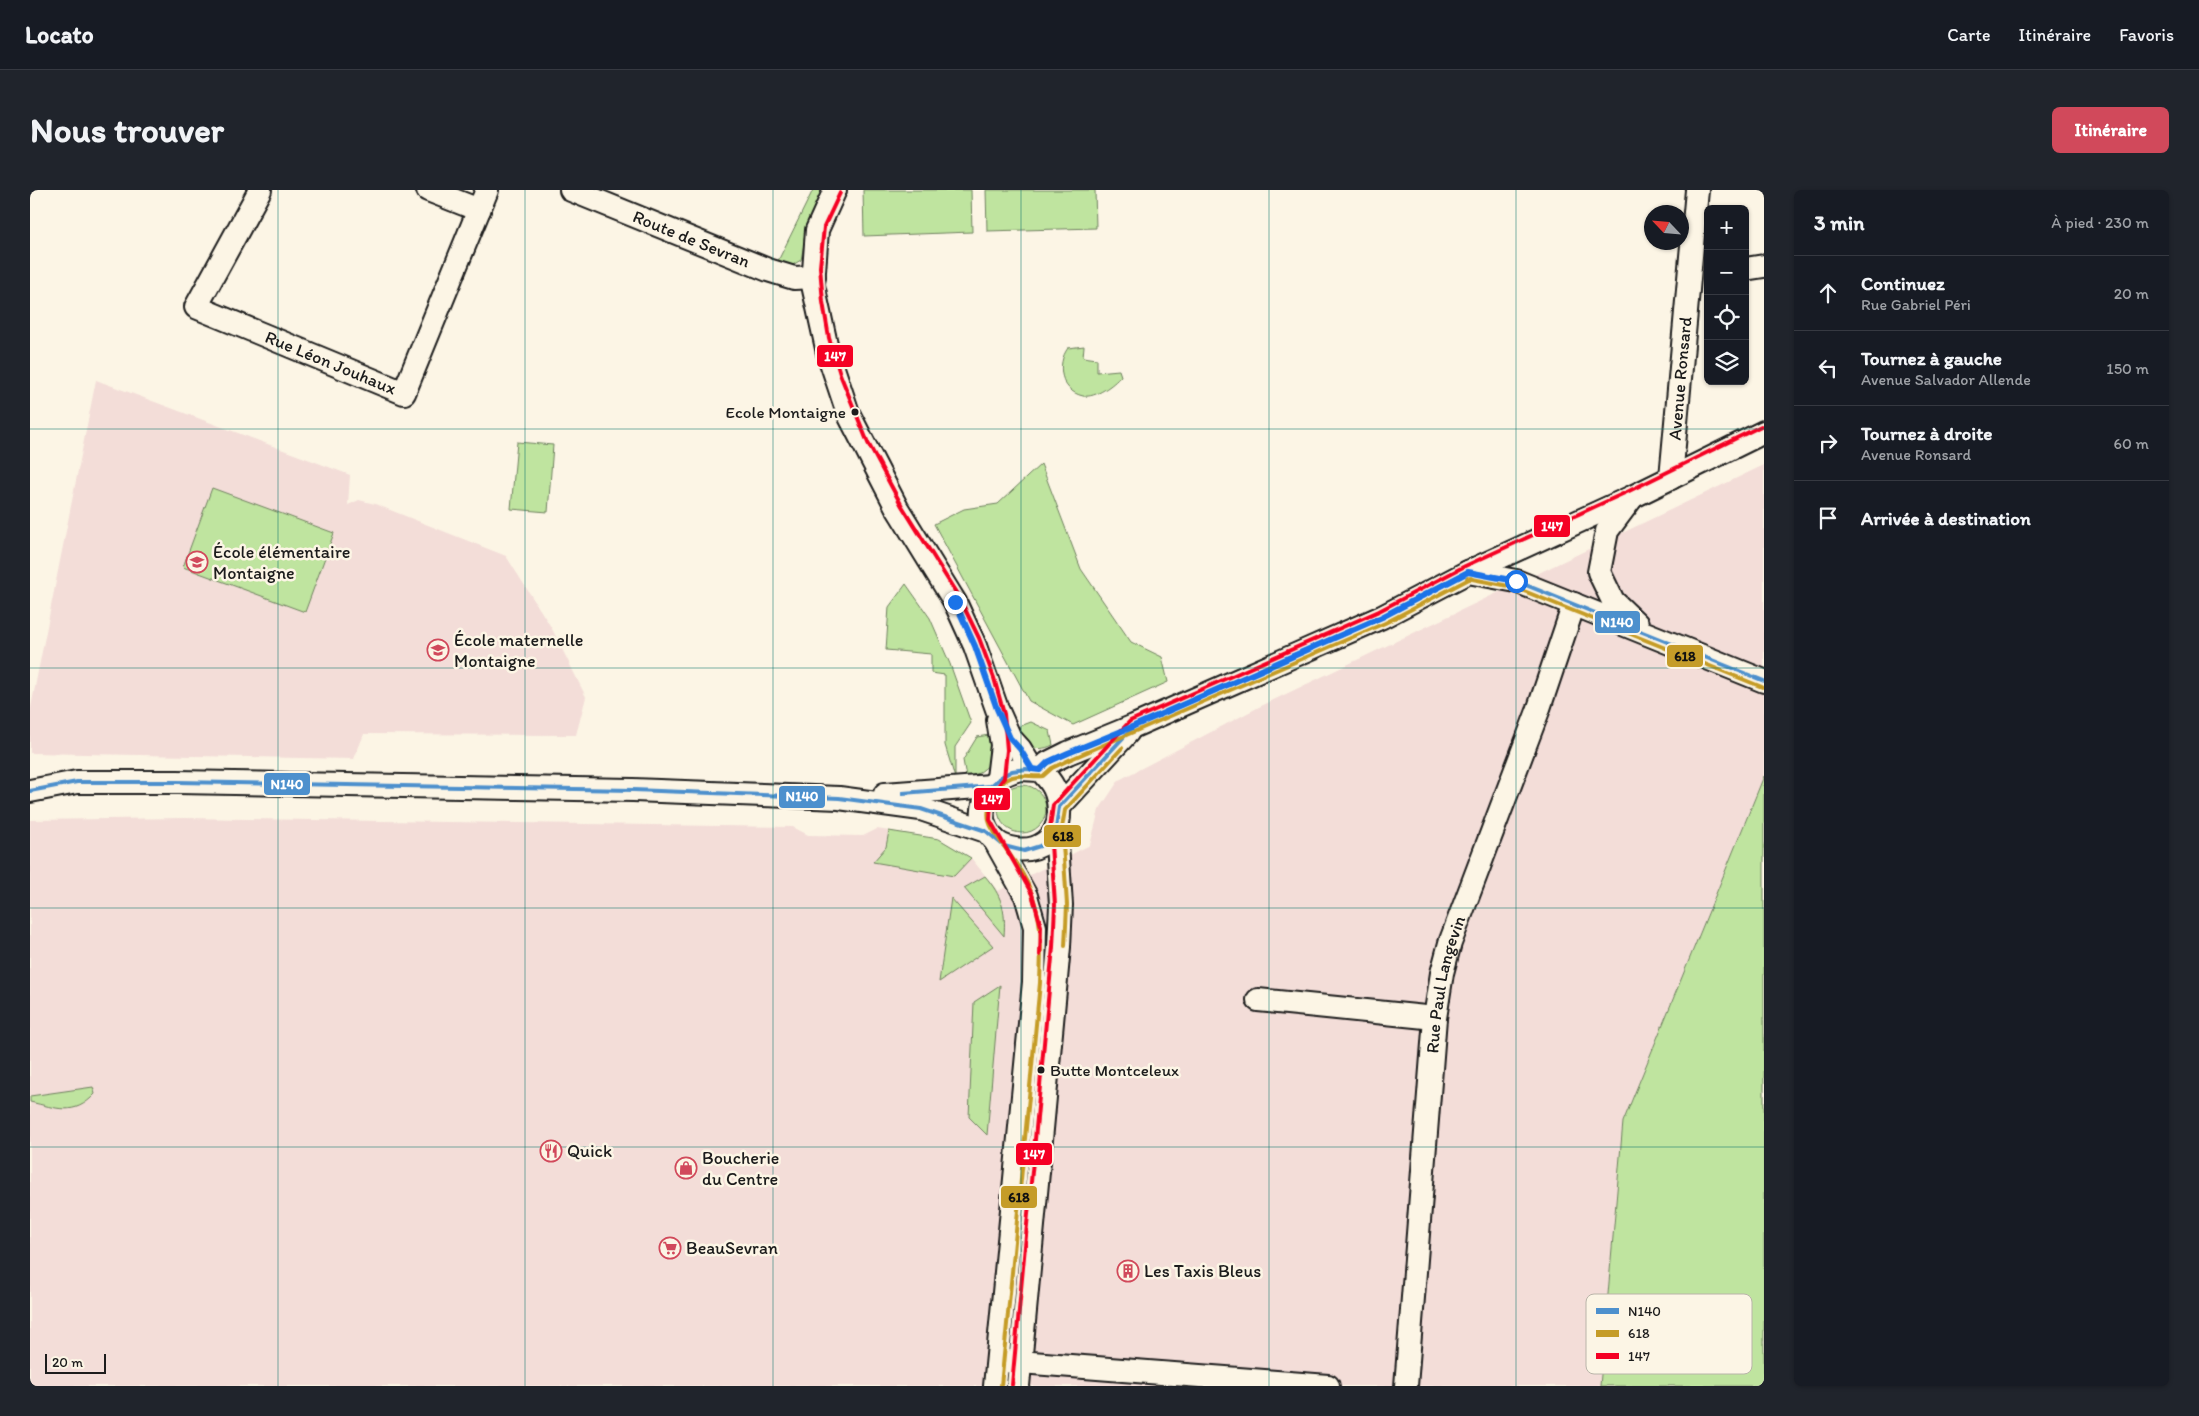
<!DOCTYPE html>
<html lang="fr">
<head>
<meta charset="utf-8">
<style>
  :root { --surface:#171b24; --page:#20242c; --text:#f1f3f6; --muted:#9ea1a6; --line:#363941; --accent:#d1495b }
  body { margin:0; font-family:Itim,sans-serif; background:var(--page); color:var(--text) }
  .controls { position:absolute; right:15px; top:15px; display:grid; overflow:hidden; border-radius:8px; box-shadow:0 1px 4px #0004 }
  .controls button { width:45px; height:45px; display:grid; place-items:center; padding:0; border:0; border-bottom:1px solid var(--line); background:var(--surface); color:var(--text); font:25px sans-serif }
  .compass { position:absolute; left:1614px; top:15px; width:45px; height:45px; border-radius:50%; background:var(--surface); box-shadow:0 1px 4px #0004; rotate:296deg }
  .scale { position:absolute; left:15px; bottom:12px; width:61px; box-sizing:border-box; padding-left:5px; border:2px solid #1c1c1c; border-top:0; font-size:14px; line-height:18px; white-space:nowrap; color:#1c1c1c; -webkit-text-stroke:4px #fcf5e5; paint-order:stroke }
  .stop { position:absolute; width:15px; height:15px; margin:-11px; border:4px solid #1a73e8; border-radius:50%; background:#fff }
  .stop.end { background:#1a73e8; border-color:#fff; box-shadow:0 1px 5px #0008 }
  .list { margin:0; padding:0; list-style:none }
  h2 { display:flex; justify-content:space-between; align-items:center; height:65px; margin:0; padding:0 20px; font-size:21px }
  h2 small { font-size:16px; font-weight:400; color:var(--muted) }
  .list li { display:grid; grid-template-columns:32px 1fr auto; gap:15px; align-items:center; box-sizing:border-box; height:75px; padding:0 20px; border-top:1px solid var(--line) }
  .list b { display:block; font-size:19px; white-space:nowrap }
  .list p { margin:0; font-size:16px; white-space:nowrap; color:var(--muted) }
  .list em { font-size:16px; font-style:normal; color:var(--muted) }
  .icon { flex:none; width:28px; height:28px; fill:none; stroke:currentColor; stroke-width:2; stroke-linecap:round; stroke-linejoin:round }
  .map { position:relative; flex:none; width:1734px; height:1196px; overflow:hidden; border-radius:8px }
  header { display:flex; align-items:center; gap:30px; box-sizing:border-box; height:70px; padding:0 25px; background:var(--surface); border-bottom:1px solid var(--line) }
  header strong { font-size:24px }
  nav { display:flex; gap:28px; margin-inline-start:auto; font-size:18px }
  .intro { display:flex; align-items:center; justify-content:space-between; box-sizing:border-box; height:120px; padding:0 30px }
  h1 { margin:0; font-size:35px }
  .button { padding:12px 22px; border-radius:8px; background:var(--accent); color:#fff; font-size:18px; font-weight:700 }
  main { display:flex; gap:30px; padding:0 30px }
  aside { flex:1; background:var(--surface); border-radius:8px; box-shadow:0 1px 4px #0004 }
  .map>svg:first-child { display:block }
  .built { fill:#f3ddd8 }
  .green { fill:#bfe49f; stroke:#6e805e }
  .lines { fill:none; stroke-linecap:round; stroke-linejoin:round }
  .minor-casing { stroke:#1c1c1c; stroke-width:26 }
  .minor { stroke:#fcf5e5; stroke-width:22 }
  .bus-1-casing { stroke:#fcf5e5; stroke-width:8 }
  .bus-2-casing { stroke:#fcf5e5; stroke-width:8 }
  .bus-3-casing { stroke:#fcf5e5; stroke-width:8 }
  .bus-1 { stroke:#4d90cd; stroke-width:4 }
  .bus-2 { stroke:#c59c28; stroke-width:4 }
  .bus-3 { stroke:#f50024; stroke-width:4 }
  .route { stroke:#1a73e8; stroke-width:6 }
  .grid { fill:none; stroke:#0f766e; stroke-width:1; stroke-opacity:0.55 }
  .bus-dot { fill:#1c1c1c; stroke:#fcf5e5; stroke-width:2 }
  .labels { text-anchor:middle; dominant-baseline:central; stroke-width:5; stroke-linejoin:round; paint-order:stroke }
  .bus-label { font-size:17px; fill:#1c1c1c; stroke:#fcf5e5; text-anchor:end }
  .street-label { font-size:18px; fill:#1c1c1c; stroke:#fcf5e5 }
  .poi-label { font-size:18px; fill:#1c1c1c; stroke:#fcf5e5; text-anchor:start }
  .key { fill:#fcf5e5; stroke:#b9b4a9; stroke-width:1 }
  .key-label { font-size:14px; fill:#1c1c1c }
  .line-badge { stroke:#fcf5e5; stroke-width:2 }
  .badge-label { font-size:14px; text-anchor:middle; font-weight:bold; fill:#fff }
  .pale-badge-label { font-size:14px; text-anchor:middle; font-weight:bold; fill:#111 }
</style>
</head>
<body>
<header>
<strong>Locato</strong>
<nav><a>Carte</a><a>Itinéraire</a><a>Favoris</a></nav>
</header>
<div class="intro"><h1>Nous trouver</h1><a class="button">Itinéraire</a></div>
<main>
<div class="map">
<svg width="1734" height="1196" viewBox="0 0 1734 1196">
  <rect width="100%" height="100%" fill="#fcf5e5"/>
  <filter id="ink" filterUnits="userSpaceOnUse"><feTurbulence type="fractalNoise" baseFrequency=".02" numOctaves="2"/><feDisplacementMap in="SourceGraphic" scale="10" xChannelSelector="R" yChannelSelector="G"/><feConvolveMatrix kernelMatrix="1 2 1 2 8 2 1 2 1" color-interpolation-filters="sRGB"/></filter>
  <g filter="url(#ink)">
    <g class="built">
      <polygon points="66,190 320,285 318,315 329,310 345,314 476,366 521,437 556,507 546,545 334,544 324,569 0,563 0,522"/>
      <polygon points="1734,275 1734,586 1593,932 1570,1196 0,1196 0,630 154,628 763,637 778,645 833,646 847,639 909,649 941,668 968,701 1060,655 1069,620 1089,590 1229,517"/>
    </g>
    <g class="green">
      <polygon points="783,0 793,0 777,38 771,70 761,76 747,73"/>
      <polygon points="833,0 941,0 942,42 834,46"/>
      <polygon points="956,0 1065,0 1066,38 957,41"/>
      <path d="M 1054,156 L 1053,167 L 1067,169 L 1067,182 L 1089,180 L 1091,186 C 1083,195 1066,208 1053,206 C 1030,201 1026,174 1038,158 Z"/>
      <polygon points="487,252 523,255 518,322 481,319"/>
      <polygon points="1011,274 1051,379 1101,452 1132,467 1138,492 1043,535 999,511 904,334 934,319 968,314"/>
      <polygon points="182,298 304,343 275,422 153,377"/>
      <polygon points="876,394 900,428 920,474 941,533 925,557 925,588 915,555 915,485 901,483 901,464 856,460 859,417"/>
      <path d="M 1001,532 L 1020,541 L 1023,555 C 1004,564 994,555 985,538 Z"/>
      <polygon points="965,544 959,575 949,583 936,587 933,570 947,547"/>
      <polygon points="1734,586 1734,1196 1570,1196 1593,932"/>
      <circle cx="992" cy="619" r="24"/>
      <polygon points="859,641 909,649 941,668 924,686 843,672 856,657"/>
      <path d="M 955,686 C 972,706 976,720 974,746 L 934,698 Z"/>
      <polygon points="921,708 963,756 909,792"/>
      <polygon points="970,795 957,945 939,927 944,812"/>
      <path d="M 63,897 L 65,904 C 44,927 27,918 0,912 L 0,906 Z"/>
    </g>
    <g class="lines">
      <g class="minor-casing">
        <g id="minor">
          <path id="s1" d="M 230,0 L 166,117 L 374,203 L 457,0"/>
          <polyline points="398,0 449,20"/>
          <path id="s2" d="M 541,0 L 738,80 L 764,88 L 784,87"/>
          <polyline points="805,0 787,40 783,95 798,163 818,223 867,318 925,412 945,456 967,519 980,548 990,559 1002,579"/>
          <polyline points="1715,79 1734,76"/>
          <path id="s3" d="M 1641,288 L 1667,0"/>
          <polyline points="1601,309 1577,341 1569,382 1583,411 1607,434"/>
          <polyline points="1438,382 1486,391 1734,491"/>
          <path d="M 990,579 L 1010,580 C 1023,593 1028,602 1029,620 C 1032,679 937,669 955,610 C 961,591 971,584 990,579 Z"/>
          <polyline points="1010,580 1018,573 1038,563 1104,536 1352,427 1438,382 1602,307 1734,242"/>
          <polyline points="968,588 972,555 968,530"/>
          <polyline points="0,601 47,592 147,592 603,600 809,608 891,619 956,641"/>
          <polyline points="855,604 961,596"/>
          <polyline points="1029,617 1098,542"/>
          <polyline points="964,649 996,706 1005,737 1004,792 965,1196"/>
          <polyline points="1228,810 1405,828"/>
          <polyline points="976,1171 1298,1196"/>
          <polyline points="988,1196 1029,757 1031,715 1026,638"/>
          <path id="s4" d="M 1376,1196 L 1405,828 L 1412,783 L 1420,753 L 1508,521 L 1544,414"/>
        </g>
      </g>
      <use href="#minor" class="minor"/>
      <g class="bus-1-casing">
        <g id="bus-1">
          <polyline points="1438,382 1486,391 1734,491"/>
          <polyline points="0,601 47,592 147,592 603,600 809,608 891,619 956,641 974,656 994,661 1010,656 1020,648 1026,638 1029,617 1104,536 1352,427 1438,382"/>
          <polyline points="873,603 961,596 971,587 982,581 996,579 1010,580 1024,569 1083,545"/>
        </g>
      </g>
      <g class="bus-2-casing">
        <g id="bus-2">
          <polyline points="1437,388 1484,397 1732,497"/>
          <polyline points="1035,756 1037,715 1032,638 1035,620 1092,558"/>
          <path d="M 971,1196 L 1010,793 C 1011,755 1014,735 1000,699 C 991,676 974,659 962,638 C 952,621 965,593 982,587 C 993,584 1002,587 1013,586 L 1022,578 L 1041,569 L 1355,433 L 1441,388"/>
        </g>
      </g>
      <g class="bus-3-casing">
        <g id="bus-3">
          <polyline points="810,3 794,37 790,77 793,112 799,148 810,184 838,253 872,316 930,409 949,448 964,488 974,524 977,560 974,588 965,600 961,612 960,630 1002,704 1011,736 1010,765"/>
          <polyline points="982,1195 1023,757 1025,715 1020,638 1023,615 1100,531 1349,421 1435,376 1599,301 1731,236"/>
        </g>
      </g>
      <use href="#bus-1" class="bus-1"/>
      <use href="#bus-2" class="bus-2"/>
      <use href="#bus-3" class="bus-3"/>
    </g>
  </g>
  <g class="lines" filter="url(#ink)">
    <polyline class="route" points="925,412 945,456 967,519 980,548 990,559 1002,579 1010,580 1018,572 1038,563 1104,536 1352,427 1438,382 1486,391"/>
  </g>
  <path class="grid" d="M 248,0 L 248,1196M 495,0 L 495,1196M 743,0 L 743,1196M 991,0 L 991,1196M 1239,0 L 1239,1196M 1486,0 L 1486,1196M 0,239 L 1734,239M 0,478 L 1734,478M 0,718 L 1734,718M 0,957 L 1734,957"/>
  <defs>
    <g id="school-ring" transform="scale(1.125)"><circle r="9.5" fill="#fcf5e5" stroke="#d1495b" stroke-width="1.5"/><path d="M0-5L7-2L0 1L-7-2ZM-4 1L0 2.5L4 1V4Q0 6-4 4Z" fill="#d1495b"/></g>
    <g id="restaurant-ring" transform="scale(1.125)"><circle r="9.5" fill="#fcf5e5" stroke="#d1495b" stroke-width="1.5"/><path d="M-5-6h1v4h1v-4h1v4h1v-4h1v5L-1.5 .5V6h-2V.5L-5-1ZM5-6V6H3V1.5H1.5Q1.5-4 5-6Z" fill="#d1495b"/></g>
    <g id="shop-ring" transform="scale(1.125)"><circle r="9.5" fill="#fcf5e5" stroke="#d1495b" stroke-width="1.5"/><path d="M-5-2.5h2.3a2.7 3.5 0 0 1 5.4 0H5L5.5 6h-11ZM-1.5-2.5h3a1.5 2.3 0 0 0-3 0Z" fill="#d1495b"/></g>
    <g id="supermarket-ring" transform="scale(1.125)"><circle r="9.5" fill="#fcf5e5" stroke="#d1495b" stroke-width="1.5"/><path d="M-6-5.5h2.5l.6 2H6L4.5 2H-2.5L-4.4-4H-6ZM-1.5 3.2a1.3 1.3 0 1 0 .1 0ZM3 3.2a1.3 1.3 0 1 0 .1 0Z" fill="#d1495b"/></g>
    <g id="building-ring" transform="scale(1.125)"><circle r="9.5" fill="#fcf5e5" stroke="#d1495b" stroke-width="1.5"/><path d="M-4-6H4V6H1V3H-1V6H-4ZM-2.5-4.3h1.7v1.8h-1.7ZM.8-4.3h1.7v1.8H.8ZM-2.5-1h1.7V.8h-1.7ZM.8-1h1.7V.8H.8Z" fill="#d1495b"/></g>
  </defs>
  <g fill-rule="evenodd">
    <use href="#school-ring" x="167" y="372"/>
    <use href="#school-ring" x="408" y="460"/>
    <use href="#restaurant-ring" x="521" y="961"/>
    <use href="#shop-ring" x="656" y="978"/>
    <use href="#supermarket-ring" x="640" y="1058"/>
    <use href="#building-ring" x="1098" y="1081"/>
  </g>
  <g class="bus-dot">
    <circle cx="825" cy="222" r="4.5"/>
    <circle cx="1011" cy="880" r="4.5"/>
  </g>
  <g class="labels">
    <g class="bus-label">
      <text x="816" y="222">Ecole Montaigne</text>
      <text x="1020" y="880" text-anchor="start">Butte Montceleux</text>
    </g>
    <g class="street-label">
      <text stroke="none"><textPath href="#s2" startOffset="130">Route de Sevran</textPath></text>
      <text stroke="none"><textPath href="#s1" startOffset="279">Rue Léon Jouhaux</textPath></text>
      <text stroke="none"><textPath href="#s3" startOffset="100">Avenue Ronsard</textPath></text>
      <text stroke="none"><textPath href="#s4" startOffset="404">Rue Paul Langevin</textPath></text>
    </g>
    <g class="poi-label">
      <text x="183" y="362">École élémentaire<tspan x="183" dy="21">Montaigne</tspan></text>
      <text x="424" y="450">École maternelle<tspan x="424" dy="21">Montaigne</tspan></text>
      <text x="537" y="961">Quick</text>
      <text x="672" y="968">Boucherie<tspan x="672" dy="21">du Centre</tspan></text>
      <text x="656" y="1058">BeauSevran</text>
      <text x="1114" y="1081">Les Taxis Bleus</text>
    </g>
  </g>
  <rect x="1556" y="1104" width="166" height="80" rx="8" class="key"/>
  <rect x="1566" y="1118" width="23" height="6" fill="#4d90cd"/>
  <rect x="1566" y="1140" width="23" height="7" fill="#c59c28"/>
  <rect x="1566" y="1163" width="23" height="6" fill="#f50024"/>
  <g class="key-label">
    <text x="1598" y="1126">N140</text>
    <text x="1598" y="1148">618</text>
    <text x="1598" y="1171">147</text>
  </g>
  <g class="line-badge">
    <rect x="786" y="154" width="38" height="24" rx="5" fill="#f50024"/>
    <rect x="1503" y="324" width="38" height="24" rx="5" fill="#f50024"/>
    <rect x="1564" y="420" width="47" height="24" rx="5" fill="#4d90cd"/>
    <rect x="1636" y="454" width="38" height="24" rx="5" fill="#c59c28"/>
    <rect x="233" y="582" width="48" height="24" rx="5" fill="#4d90cd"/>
    <rect x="748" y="595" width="48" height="24" rx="5" fill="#4d90cd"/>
    <rect x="943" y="597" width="38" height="24" rx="5" fill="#f50024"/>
    <rect x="1013" y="634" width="39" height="24" rx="5" fill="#c59c28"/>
    <rect x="985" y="952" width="38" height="24" rx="5" fill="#f50024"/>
    <rect x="970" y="995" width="38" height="24" rx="5" fill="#c59c28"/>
  </g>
  <g class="badge-label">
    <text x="805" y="171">147</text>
    <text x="1522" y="341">147</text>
    <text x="1587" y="437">N140</text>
    <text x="257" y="599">N140</text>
    <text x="772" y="611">N140</text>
    <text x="962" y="614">147</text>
    <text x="1004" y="969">147</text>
  </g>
  <g class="pale-badge-label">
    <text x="1655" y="471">618</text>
    <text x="1033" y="651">618</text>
    <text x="989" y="1012">618</text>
  </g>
</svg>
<div class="controls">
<button>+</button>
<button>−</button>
<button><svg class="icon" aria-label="locate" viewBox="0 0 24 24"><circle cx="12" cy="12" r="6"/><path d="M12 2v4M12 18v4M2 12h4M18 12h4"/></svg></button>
<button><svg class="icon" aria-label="layers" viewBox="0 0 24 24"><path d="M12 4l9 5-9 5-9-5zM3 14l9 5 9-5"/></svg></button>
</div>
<svg class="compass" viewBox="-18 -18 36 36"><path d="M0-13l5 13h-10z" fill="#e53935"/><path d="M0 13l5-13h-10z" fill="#9ea1a6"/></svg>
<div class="scale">20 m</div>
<div class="stop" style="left:1486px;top:391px"></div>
<div class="stop end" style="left:925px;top:412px"></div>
</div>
<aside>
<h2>3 min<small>À pied · 230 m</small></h2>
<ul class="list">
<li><svg class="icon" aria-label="ahead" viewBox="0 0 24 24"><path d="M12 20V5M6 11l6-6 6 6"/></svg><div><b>Continuez</b><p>Rue Gabriel Péri</p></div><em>20 m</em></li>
<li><svg class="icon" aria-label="left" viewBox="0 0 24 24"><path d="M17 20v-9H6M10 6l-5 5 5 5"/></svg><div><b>Tournez à gauche</b><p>Avenue Salvador Allende</p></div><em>150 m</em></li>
<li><svg class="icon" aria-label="right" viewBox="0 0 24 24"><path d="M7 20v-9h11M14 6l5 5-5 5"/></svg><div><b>Tournez à droite</b><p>Avenue Ronsard</p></div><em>60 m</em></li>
<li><svg class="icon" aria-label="arrive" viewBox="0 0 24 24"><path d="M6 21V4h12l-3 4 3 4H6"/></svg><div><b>Arrivée à destination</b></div></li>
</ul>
</aside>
</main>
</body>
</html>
